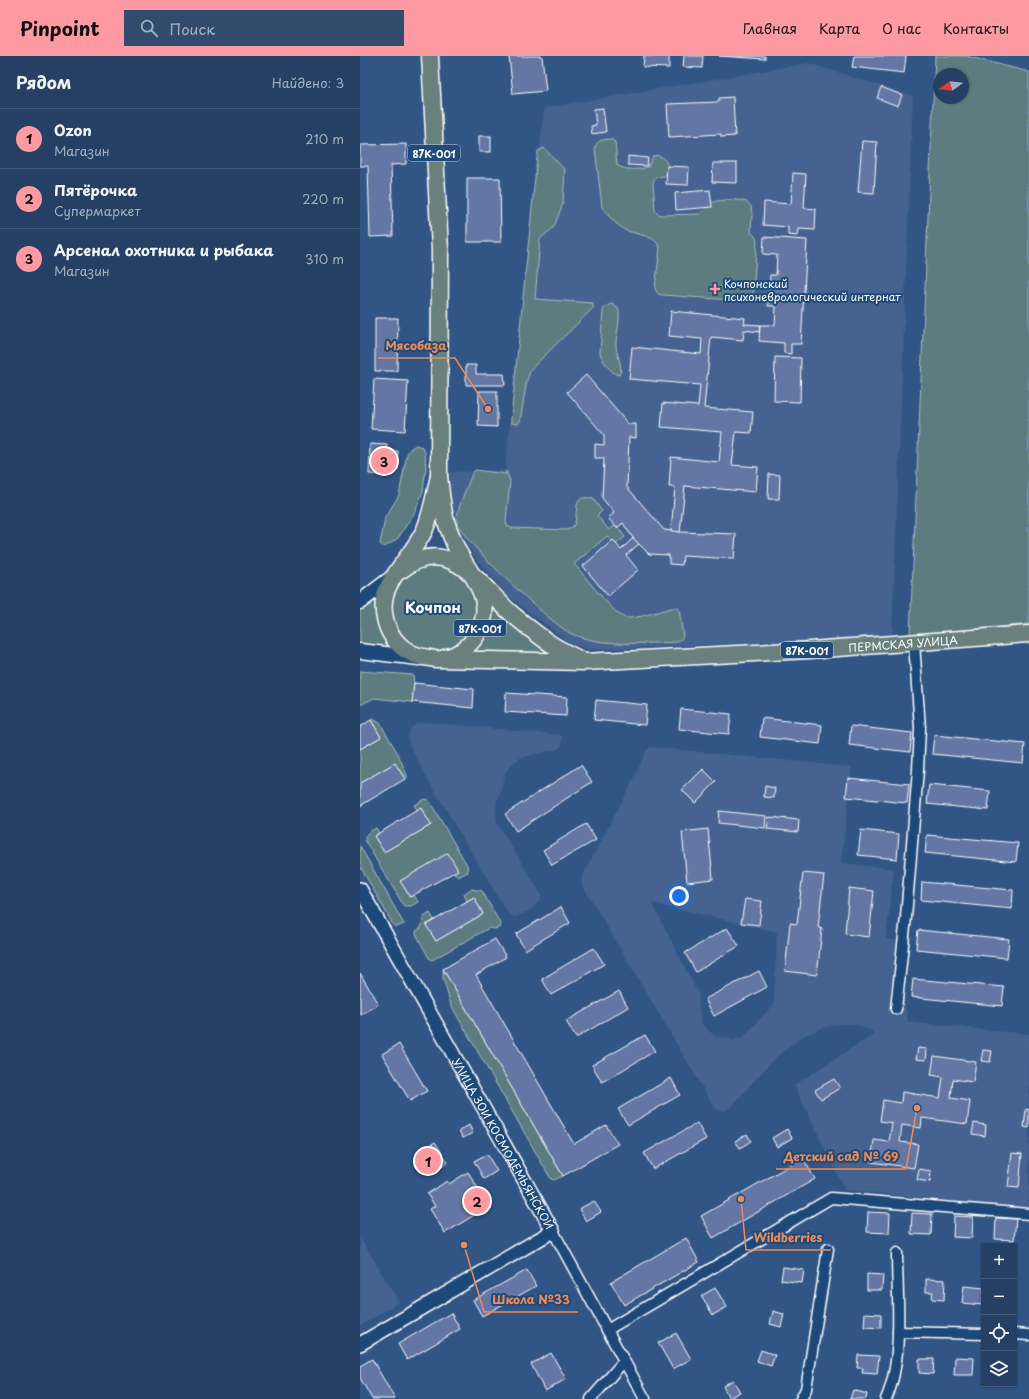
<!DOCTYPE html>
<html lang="ru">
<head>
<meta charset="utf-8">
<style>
  :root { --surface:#254064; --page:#314b6d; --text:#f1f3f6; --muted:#a3afbf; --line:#425978; --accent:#ff9aa2 }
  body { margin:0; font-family:"Playpen Sans",sans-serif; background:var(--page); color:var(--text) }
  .controls { position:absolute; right:12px; bottom:12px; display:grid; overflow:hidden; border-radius:0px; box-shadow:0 1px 3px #0004 }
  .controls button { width:36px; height:36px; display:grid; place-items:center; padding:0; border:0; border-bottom:1px solid var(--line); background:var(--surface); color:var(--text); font:20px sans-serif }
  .compass { position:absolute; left:573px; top:12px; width:36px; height:36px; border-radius:50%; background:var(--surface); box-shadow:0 1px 3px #0004; rotate:256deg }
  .you { position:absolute; left:319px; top:840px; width:14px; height:14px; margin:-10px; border:3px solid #fff; border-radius:50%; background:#1a73e8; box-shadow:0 0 0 6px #1a73e833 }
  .badge { display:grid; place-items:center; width:26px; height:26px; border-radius:50%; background:var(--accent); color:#111; font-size:13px; font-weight:700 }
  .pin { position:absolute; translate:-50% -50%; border:2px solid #fff; box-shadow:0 1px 4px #0006 }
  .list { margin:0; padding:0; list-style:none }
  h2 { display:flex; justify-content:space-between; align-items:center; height:52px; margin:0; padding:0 16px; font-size:17px }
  h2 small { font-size:13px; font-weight:400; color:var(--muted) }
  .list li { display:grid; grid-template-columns:26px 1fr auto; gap:12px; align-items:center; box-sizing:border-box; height:60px; padding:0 16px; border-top:1px solid var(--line) }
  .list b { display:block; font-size:15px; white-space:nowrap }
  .list p { margin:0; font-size:13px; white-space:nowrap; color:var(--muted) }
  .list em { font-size:13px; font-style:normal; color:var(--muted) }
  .icon { flex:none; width:22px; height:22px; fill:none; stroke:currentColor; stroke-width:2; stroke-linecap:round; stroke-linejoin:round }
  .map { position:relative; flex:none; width:669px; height:1343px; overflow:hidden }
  header { display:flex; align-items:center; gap:24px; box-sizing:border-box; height:56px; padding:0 20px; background:var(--accent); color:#111 }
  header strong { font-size:19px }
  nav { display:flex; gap:22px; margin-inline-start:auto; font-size:14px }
  .search { width:280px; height:36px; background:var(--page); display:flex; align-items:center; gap:10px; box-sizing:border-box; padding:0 14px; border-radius:0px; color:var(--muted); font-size:15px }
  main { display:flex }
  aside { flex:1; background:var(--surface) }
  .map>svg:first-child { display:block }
  .built { fill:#446290; fill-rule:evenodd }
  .green { fill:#5b7b80; stroke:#adbdc0; fill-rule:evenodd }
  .building { fill:#6376a4; stroke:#fff }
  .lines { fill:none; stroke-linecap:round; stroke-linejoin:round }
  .minor-casing { stroke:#fff; stroke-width:13 }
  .tertiary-casing { stroke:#fff; stroke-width:16 }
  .secondary-casing { stroke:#fff; stroke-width:17 }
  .primary-casing { stroke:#fff; stroke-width:19 }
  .minor { stroke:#1f4a7a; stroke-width:10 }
  .tertiary { stroke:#1f4a7a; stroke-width:13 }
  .secondary { stroke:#1f4a7a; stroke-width:14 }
  .primary { stroke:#6a807d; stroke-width:16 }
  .poi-dot { fill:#ff9aa2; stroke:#1f4a7a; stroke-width:1.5 }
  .labels { text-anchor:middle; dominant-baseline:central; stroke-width:4; stroke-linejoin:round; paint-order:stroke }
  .shield { fill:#1f4a7a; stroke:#bcc9d7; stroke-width:1 }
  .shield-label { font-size:10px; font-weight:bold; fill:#fff }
  .poi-label { font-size:11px; fill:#fff; stroke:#1f4a7a; text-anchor:start }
  .street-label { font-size:11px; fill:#fff; stroke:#1f4a7a }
  .district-label { font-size:15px; font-weight:bold; fill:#fff; stroke:#1f4a7a }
  .leader { fill:none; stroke:#ef8b55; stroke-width:1.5 }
  .callout-dot { fill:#ef8b55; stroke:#1f4a7a; stroke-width:1.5 }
  .callout-label { font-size:12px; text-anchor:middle; font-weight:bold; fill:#ef8b55; stroke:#1f4a7a; stroke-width:4; stroke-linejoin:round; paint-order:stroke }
</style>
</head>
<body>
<header>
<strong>Pinpoint</strong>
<div class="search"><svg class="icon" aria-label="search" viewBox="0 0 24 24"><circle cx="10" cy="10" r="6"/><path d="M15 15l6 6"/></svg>Поиск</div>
<nav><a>Главная</a><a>Карта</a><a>О нас</a><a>Контакты</a></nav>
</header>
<main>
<aside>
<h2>Рядом<small>Найдено: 3</small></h2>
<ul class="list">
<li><span class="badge">1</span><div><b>Ozon</b><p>Магазин</p></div><em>210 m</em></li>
<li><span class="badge">2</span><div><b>Пятёрочка</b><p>Супермаркет</p></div><em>220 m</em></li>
<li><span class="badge">3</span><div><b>Арсенал охотника и рыбака</b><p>Магазин</p></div><em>310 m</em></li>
</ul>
</aside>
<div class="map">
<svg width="669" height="1343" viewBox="0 0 669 1343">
  <rect width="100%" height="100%" fill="#315585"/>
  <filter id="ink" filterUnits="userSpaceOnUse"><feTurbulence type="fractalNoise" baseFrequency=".025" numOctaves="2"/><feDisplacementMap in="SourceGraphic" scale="8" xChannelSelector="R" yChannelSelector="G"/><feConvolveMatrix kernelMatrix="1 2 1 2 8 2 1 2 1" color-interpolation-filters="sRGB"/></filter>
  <g filter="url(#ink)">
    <g class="built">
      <polygon points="449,7 553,40 532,581 231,594 211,588 148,540 113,499 98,475 90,437 90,416 145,414 184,52"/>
      <polygon points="65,666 201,679 203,683 201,691 195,694 162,701 151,709 145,717 140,739 136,746 136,765 181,838 181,844 172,853 158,860 154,861 148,858 64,717 49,688 48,680 50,673 57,667"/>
      <path d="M 291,691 L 492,711 L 481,807 L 534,813 L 526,883 L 550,886 L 544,943 L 548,966 L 669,978 L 669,1153 L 485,1134 L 434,1029 L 514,978 L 510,974 L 495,968 L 478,968 L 462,972 L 442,981 L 415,1002 L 370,1052 L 364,1055 L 358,1054 L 354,1051 L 221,827 L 222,821 L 273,724 L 287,693 ZM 292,847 L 417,876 L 414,948 L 384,980 L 373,984 L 355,980 L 342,968 L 339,952 L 339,939 Z"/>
      <polygon points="0,1181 39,1246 0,1270"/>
    </g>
    <g class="green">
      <path d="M 575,0 L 606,0 L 669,16 L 669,568 L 550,579 ZM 579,18 L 603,18 L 603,42 L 579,42 Z"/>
      <path d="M 251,83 L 255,86 L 257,109 C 264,115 280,114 288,111 L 293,100 C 303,97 310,109 308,117 L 304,120 L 295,122 L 293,126 L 295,155 L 298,158 L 301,159 L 340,158 C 344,155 347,149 351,147 C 359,143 389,141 391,151 C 393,159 391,169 391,177 L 395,180 L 397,185 L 393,238 L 390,242 L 384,245 L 303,239 C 298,239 297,237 295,232 L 300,192 C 296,179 277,179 265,174 C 257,169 247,159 242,151 L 235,92 C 237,83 243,84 251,83 Z"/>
      <polygon points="184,92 205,114 203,147 194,171 180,183 175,243 233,247 233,252 171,313 167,324 160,365 158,368 151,367 151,362 177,101 178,95"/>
      <path d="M 253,248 C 253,249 257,252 258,252 C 262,260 255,282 256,291 C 257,300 264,312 259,319 C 251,318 242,304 240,297 L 243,255 C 245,250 248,249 253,248 Z"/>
      <polygon points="56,389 62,391 65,396 66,412 63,435 55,456 38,482 31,487 24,491 20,488 25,462 39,439 47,398 51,392"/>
      <path d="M 115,414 L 146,418 L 146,415 L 150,425 L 146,465 L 147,470 L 151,472 L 206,474 C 209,473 213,472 214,469 C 219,458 211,436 233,443 L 242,455 L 237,460 L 249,474 L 256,469 L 265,481 L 255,489 L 247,480 L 214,508 C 223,518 255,560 266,562 C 276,563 300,555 311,552 L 316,552 L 319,553 L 323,580 L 321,583 L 317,586 C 285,587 241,591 212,578 C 194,571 101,483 97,467 C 95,456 108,429 112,418 Z"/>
      <circle cx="74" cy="552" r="43"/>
      <polygon points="23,533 43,596 0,591 0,549"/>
      <path d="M 132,552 L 192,598 L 113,597 C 125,584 132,570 132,552 Z"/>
      <polygon points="0,615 53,619 54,627 52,646 14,642 0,649"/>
      <polygon points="13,663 20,667 37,696 47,719 47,722 45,723 35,707 0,727 0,693 21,681 11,664"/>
      <path d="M 64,743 L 68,744 L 70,746 L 107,809 L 108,816 L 98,821 L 94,816 L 41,825 L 50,841 L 54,839 L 58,846 L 51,850 L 44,850 L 5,785 C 5,777 9,776 16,772 L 19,777 L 14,780 L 24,796 L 71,769 L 61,752 L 57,754 L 54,749 Z"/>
      <polygon points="0,790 44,868 36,871 34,870 0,810"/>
      <polygon points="111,833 122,835 141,869 140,871 135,873 129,872 72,904 69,902 56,878 56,875 61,872 64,861 70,857 74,864 67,869 76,885 123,858 114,841 107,845 104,838"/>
      <polygon points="83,913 203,1120 194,1124 191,1123 91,949 83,922"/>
    </g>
    <g class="building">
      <polygon points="149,0 182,0 186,35 153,38"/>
      <polygon points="284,0 309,0 309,12 283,11"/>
      <polygon points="324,0 343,0 342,12 323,11"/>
      <polygon points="359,0 405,0 405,3"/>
      <polygon points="494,0 546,0 544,17 492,11"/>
      <polygon points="521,31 542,39 538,50 517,42"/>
      <polygon points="373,41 375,80 361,81 361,78 309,81 307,48 359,46 359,42"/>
      <polygon points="243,52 246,76 232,78 231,70 236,69 234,53"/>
      <rect x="119" y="80" width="12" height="16"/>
      <polygon points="502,85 517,86 514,137 498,136"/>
      <polygon points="46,88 46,108 31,109 33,180 10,181 8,110 0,110 0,89"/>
      <polygon points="268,100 288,102 287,110 268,109"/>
      <polygon points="353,107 377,107 377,127 352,126"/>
      <polygon points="307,110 329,111 328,129 306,128"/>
      <polygon points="433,117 446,118 444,152 456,153 455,174 439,173 438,180 428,179 428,171 403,169 404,146 431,148"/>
      <polygon points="107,122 140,122 141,186 107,186"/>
      <polygon points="350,134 352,151 316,154 315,137"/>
      <polygon points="404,181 447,184 441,288 431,288 431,298 424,297 424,287 399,285 400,269 415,269 416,250 408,250 410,219 416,219 417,199 403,198"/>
      <polygon points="311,255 385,262 384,268 400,269 399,276 384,274 383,284 351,281 344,352 393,356 391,377 376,376 372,409 398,411 396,436 325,430 320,476 311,475 315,431 309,431 311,401 359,406 362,376 301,371 303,347 338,350 340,329 269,323 272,291 341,298 342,283 309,280"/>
      <polygon points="15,262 38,262 37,315 15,315"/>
      <polygon points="415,301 441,302 440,346 414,345"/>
      <polygon points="106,309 116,309 116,318 144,318 145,329 106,329"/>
      <polygon points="226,319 268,368 276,368 276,382 269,381 267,431 304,474 320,476 376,478 374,503 323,500 322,509 309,508 309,499 289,498 273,482 263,467 257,472 248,462 254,457 242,442 244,402 235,402 235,388 244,389 244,379 207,336"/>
      <polygon points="14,323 48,325 45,375 11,373"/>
      <polygon points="119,335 137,335 137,371 118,370"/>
      <polygon points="10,388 27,389 27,395 38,395 37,414 26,414 25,419 9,418"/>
      <polygon points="409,418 420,419 419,443 408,443"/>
      <polygon points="273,482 279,488 266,499 278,514 248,540 223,510 253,484 261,494"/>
      <polygon points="54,627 114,633 113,652 52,646"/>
      <polygon points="146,637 207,641 206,660 145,656"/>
      <polygon points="236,644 287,649 285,669 234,664"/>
      <polygon points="321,653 371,658 369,678 319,673"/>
      <polygon points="402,662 462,669 460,688 400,681"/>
      <polygon points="11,664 21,681 0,693 0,671"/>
      <polygon points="491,670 552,677 550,696 489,689"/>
      <polygon points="574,679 665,688 663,707 572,698"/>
      <polygon points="35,707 45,723 0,750 0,727"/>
      <polygon points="221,709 232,726 156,775 145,758"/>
      <polygon points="343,713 356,726 335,747 322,734"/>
      <polygon points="488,722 549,728 547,747 486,741"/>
      <polygon points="569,729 630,735 628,754 567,748"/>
      <polygon points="405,730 415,732 414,742 404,741"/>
      <polygon points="61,752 71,769 24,796 14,780"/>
      <polygon points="359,755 406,760 405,772 358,767"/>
      <polygon points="409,761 439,764 438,776 407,773"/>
      <polygon points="226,768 236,784 192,809 183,794"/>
      <polygon points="348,773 353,823 327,826 322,776"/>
      <polygon points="501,774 539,778 537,803 498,799"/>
      <polygon points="567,779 658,787 656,806 565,797"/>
      <polygon points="88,797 98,814 50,841 40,825"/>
      <polygon points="443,817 464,819 458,871 462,873 457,919 425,915 430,867 437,868"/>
      <polygon points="562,826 653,834 652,853 561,844"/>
      <polygon points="489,832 514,835 509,881 485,878"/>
      <polygon points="114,841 123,858 76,885 66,869"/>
      <polygon points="385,843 402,845 399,869 381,867"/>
      <polygon points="201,851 210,867 165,894 156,878"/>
      <polygon points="367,872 379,890 336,916 325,897"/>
      <polygon points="558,874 649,883 647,902 556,893"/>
      <polygon points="135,883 146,901 116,919 214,1088 246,1069 258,1088 203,1120 83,913"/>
      <polygon points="234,892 244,908 191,939 182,923"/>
      <polygon points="399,915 407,931 354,960 345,943"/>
      <polygon points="0,917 18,948 1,959 0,957"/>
      <polygon points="553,923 644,931 642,950 551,941"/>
      <polygon points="259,935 268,951 216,982 206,965"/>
      <polygon points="285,979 295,995 242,1026 232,1009"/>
      <polygon points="39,988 67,1035 50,1045 22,998"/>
      <polygon points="558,992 567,993 566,1004 556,1003"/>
      <polygon points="623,994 632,995 630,1006 621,1005"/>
      <polygon points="574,1000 616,1006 613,1026 593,1023 591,1042 610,1045 607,1068 562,1062 561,1072 542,1069 540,1086 558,1088 554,1112 511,1106 514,1084 529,1086 532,1067 520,1065 523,1044 541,1047 542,1036 580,1042 583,1021 571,1019"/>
      <polygon points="311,1022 320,1039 268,1069 258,1053"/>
      <polygon points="474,1023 480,1032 461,1043 455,1034"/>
      <polygon points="666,1053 669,1054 669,1072 664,1071"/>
      <polygon points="337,1067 346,1083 293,1113 284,1097"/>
      <polygon points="614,1067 626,1069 625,1080 612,1078"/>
      <polygon points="109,1069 113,1077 103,1082 99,1075"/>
      <polygon points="427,1073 432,1082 417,1091 412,1082"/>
      <polygon points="387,1078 391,1085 380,1092 375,1085"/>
      <polygon points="75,1086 88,1106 71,1116 58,1096"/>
      <polygon points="652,1097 662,1098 659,1132 648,1131"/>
      <polygon points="127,1098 137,1115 124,1123 114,1105"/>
      <polygon points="443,1102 455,1123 353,1182 341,1160"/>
      <polygon points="559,1113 571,1115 570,1126 557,1124"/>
      <polygon points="108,1116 129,1150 85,1177 70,1153 75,1150 67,1138 87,1125 89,1128"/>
      <polygon points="234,1145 241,1156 226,1165 219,1153"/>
      <polygon points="508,1156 530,1157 529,1177 507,1176"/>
      <polygon points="552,1157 572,1158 571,1179 551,1178"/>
      <polygon points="594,1160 613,1161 612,1182 593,1181"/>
      <polygon points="636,1162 656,1163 654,1184 635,1183"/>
      <polygon points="326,1182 339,1206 264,1249 251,1226"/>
      <polygon points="423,1211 444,1214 442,1227 421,1224"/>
      <polygon points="167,1214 176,1230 122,1260 113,1244"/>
      <polygon points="507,1218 523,1219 522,1234 507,1234"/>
      <polygon points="566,1223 585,1224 584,1244 572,1243 573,1236 566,1236"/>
      <polygon points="604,1230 624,1232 623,1249 602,1247"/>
      <polygon points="355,1232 367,1251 353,1259 341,1240"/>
      <polygon points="413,1255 424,1258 421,1271 410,1268"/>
      <polygon points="91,1257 100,1273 47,1304 38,1288"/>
      <polygon points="505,1257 521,1258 521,1272 504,1271"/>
      <polygon points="316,1277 331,1303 313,1313 298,1287"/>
      <polygon points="401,1294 415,1299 411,1310 397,1305"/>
      <polygon points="191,1297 206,1323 185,1335 171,1308"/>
      <polygon points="498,1299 519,1300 517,1318 502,1317 503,1312 497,1312"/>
      <polygon points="595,1301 614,1302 613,1319 594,1319"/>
      <polygon points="12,1303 35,1343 12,1343 0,1322 0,1310"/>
      <polygon points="559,1303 574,1303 573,1318 559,1317"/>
      <polygon points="373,1324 380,1336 369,1342 363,1330"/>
      <polygon points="493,1334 507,1338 506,1343 490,1343"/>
    </g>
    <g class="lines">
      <g class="minor-casing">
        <g id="minor">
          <polyline points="536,953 546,861 558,714 560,672 554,587"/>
          <polyline points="193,1175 285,1343"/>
          <polyline points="247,1274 471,1142 669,1158"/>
          <polyline points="538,1276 624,1278"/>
          <polyline points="654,1278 669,1279"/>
          <polyline points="231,1343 264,1305"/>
          <polyline points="441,1343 446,1333 468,1193"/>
          <path d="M 526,1343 C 544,1304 537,1240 537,1197"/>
        </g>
      </g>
      <g class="tertiary-casing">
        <g id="tertiary">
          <path id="s1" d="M 0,833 L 193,1175 L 0,1288"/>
        </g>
      </g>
      <g class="secondary-casing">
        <g id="secondary">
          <polyline points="0,546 34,520"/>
          <polyline points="0,595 59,602"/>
        </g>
      </g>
      <g class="primary-casing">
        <g id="primary">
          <path d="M 70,0 L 80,194 L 79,420 C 81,437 82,457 89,474 C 91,479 93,485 96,491 C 110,521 139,544 116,580 C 109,591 97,599 84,602"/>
          <path id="s2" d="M 79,420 C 75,437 72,456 65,473 C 56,493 39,509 29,529 C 17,552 26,583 49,596 C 57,601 66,601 75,603 L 224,606 L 450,594 L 669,578"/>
          <path d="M 40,515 C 90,476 119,529 152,558 C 164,568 177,579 191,588 C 200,594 211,599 221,604"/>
        </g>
      </g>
      <use href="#minor" class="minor"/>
      <use href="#tertiary" class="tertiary"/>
      <use href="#secondary" class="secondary"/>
      <use href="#primary" class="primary"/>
    </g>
  </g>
  <path class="poi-dot" d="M353 227h4v4h4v4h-4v4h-4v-4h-4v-4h4z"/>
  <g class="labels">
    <g class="shield">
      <rect x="48" y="89" width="52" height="16" rx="3"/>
      <rect x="94" y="564" width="52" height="16" rx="3"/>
      <rect x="421" y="586" width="52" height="16" rx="3"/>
    </g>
    <g class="shield-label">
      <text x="74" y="97">87К-001</text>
      <text x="120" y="572">87К-001</text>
      <text x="447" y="594">87К-001</text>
    </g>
    <g class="poi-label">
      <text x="364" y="227">Кочпонский<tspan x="364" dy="13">психоневрологический интернат</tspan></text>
    </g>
    <g class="street-label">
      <text stroke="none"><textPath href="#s2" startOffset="694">ПЕРМСКАЯ УЛИЦА</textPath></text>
      <text stroke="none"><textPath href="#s1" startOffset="292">УЛИЦА ЗОИ КОСМОДЕМЬЯНСКОЙ</textPath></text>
    </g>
    <g class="district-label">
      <text x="73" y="550">Кочпон</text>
    </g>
  </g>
  <path class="leader" d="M128 353L95 302H18M557 1052L546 1113H416M381 1143L386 1194H471M104 1189L124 1256H218"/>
  <g class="callout-dot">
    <circle cx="128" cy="353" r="4"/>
    <circle cx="557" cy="1052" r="4"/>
    <circle cx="381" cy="1143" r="4"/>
    <circle cx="104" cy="1189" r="4"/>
  </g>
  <g class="callout-label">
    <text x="56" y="294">Мясобаза</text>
    <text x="481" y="1105">Детский сад № 69</text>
    <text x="428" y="1186">Wildberries</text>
    <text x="171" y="1248">Школа №33</text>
  </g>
</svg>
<div class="controls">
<button>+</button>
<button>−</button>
<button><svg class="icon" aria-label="locate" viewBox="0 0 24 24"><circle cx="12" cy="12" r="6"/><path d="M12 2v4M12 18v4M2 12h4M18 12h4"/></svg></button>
<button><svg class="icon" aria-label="layers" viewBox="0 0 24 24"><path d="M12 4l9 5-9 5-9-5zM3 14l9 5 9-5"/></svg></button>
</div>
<svg class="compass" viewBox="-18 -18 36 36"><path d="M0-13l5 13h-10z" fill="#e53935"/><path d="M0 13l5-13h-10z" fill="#a3afbf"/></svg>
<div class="you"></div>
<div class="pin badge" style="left:68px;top:1105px">1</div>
<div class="pin badge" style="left:117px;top:1145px">2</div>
<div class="pin badge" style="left:24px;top:405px">3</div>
</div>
</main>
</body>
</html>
